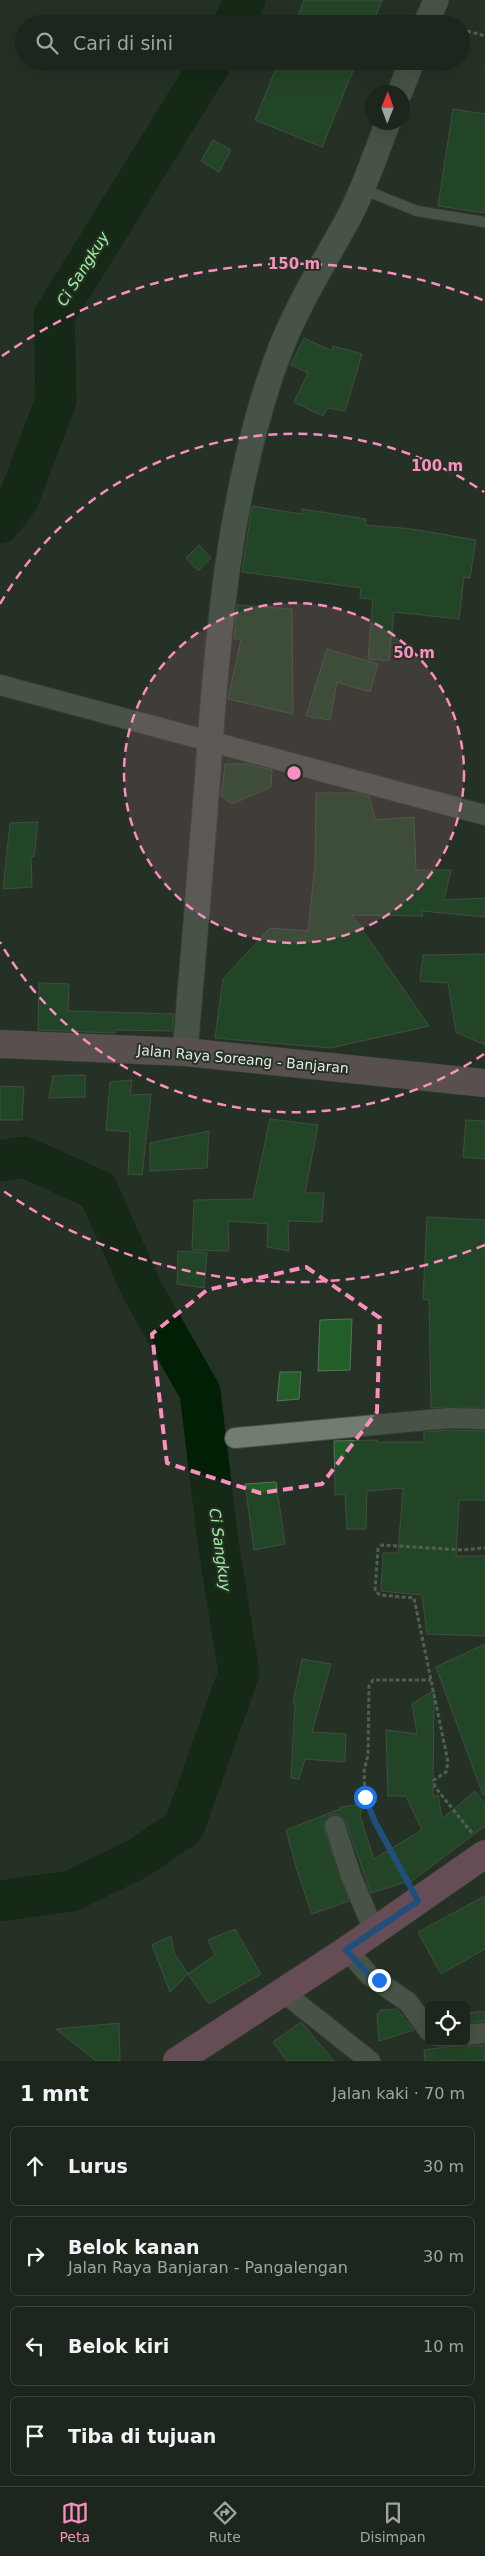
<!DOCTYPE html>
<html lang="id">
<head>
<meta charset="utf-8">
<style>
  :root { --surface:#1c261c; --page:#252e25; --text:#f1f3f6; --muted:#a0a5a3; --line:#3a433b; --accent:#fd8ebf }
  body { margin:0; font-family:"DejaVu Sans",sans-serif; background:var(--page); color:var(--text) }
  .controls { position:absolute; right:15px; bottom:15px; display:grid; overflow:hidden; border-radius:8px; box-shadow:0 5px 20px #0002 }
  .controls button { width:45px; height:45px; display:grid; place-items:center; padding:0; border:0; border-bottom:1px solid var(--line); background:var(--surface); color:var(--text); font:25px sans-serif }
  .compass { position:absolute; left:365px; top:85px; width:45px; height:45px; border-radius:50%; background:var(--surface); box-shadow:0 5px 20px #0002; rotate:1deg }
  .stop { position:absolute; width:15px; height:15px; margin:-11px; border:4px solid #1a73e8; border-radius:50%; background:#fff }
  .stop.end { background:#1a73e8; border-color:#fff; box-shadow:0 1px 5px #0008 }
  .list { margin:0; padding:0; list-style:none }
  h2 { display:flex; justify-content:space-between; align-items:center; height:65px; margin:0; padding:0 20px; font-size:21px }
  h2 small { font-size:16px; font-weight:400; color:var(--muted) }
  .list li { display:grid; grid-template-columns:32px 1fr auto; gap:15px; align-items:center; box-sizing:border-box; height:80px; margin:0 10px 10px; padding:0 10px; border:1px solid var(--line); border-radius:8px }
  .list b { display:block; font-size:19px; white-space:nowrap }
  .list p { margin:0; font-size:16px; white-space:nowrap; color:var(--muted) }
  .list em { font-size:16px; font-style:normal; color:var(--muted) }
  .icon { flex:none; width:28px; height:28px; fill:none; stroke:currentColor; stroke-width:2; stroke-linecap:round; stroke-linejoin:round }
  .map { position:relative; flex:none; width:485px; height:2061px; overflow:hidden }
  .search { position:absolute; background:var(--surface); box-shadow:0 5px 20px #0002; left:15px; right:15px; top:15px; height:55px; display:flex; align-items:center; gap:12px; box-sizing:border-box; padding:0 18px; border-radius:28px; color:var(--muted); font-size:19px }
  .sheet { height:425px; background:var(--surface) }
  nav { display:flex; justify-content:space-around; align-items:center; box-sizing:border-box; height:70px; border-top:1px solid var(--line); background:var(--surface); font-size:14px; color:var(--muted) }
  nav a { display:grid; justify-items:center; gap:2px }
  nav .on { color:var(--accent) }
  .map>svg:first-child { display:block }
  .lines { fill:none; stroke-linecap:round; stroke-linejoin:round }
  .river { stroke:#001f04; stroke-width:41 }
  .building { fill:#215e28; stroke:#606e60 }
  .service-casing { stroke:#424c42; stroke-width:12 }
  .minor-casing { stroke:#424c42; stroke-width:22 }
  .tertiary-casing { stroke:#424c42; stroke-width:27 }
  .secondary-casing { stroke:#424c42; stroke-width:29 }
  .primary-casing { stroke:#424c42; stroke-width:29 }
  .path { stroke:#8b958b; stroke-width:3; stroke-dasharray:4 2.5; stroke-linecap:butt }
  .service { stroke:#707d70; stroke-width:10 }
  .minor { stroke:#707d70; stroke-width:20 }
  .tertiary { stroke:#707d70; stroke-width:25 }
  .secondary { stroke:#92757e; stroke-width:28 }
  .primary { stroke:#b46d8c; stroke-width:28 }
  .route { stroke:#1a73e8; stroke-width:6 }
  .marked { fill:none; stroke:#fd8ebf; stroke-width:4; stroke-dasharray:10 6; stroke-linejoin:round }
  .ring { fill:none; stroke:#fd8ebf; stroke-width:2.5; stroke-dasharray:9 6 }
  .labels { text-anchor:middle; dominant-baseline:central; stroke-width:4; stroke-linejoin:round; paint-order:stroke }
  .street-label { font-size:14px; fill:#e4ece4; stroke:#263226 }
  .water-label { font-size:15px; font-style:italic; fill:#9ef2a2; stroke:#263226 }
  .centre { fill:#fd8ebf; stroke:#263226; stroke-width:2.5 }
  .ring-label { font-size:15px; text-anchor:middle; font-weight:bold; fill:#fd8ebf; stroke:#263226; stroke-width:4; stroke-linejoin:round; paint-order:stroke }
</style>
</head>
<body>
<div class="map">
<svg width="485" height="2061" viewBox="0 0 485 2061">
  <rect width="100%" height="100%" fill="#263226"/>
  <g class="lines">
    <g class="river">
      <polyline points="233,24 245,0"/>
      <polyline points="0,523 19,498 56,400 54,316 212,61"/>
      <polyline points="0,1161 24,1157 98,1190 141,1288 200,1392 218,1542 239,1673 184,1827 137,1859 71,1891 0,1901"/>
    </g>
  </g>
  <g class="building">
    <polygon points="304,0 382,0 373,24 295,24"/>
    <polygon points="279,61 357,61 322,147 255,120"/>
    <polygon points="453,109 485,114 485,213 438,206"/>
    <polygon points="213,140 231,150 219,172 201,161"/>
    <polygon points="304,338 332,351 333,346 362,354 345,411 327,408 323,416 294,402 308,373 291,365"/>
    <polygon points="252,506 301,514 302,509 366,519 365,525 412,529 476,540 470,578 464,577 459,619 394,612 389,661 368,659 373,599 360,598 361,588 242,572"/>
    <polygon points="199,545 211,558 198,571 186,558"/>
    <polygon points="237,605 292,609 293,714 228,699 241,639 234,639"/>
    <polygon points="327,649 378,664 370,692 337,682 330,720 306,716"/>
    <polygon points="225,764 249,764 272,770 271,787 232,804 221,796"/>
    <polygon points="316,793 359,793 370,797 375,820 414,817 416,870 451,870 444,900 485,898 485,917 422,911 423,916 352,915 429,1026 330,1048 215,1038 223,979 270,928 308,931 315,866"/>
    <polygon points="38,822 34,857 31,857 32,887 3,889 10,823"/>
    <polygon points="485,954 485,1045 456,1032 448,983 420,981 423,955"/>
    <polygon points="39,983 69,984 68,1011 174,1014 172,1031 115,1030 115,1033 38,1030"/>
    <polygon points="85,1075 85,1097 49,1098 53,1076"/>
    <polygon points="132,1080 130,1095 151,1094 142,1175 128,1174 130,1132 106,1130 110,1082"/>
    <polygon points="0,1086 24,1087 22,1120 0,1120"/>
    <polygon points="270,1119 318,1125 305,1193 324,1193 322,1222 288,1221 289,1251 267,1247 268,1224 228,1221 229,1251 192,1250 194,1200 253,1199"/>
    <polygon points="466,1120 485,1121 485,1159 463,1157"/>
    <polygon points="209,1131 207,1168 150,1171 150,1143"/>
    <polygon points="427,1217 485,1220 485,1407 431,1408 429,1300 423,1299"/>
    <polygon points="178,1251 207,1253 204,1288 177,1284"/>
    <polygon points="352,1319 350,1370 318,1371 320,1320"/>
    <polygon points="280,1372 301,1372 299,1399 277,1401"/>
    <polygon points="449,1430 485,1431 485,1500 459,1500 456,1556 485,1556 485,1636 427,1634 422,1595 381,1591 383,1553 398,1553 403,1488 367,1491 366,1529 347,1529 345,1494 335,1495 334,1441 377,1440 377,1442 424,1442 424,1432"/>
    <polygon points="276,1482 285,1544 254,1550 245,1484"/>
    <polygon points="485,1644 485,1795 483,1795 436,1667"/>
    <polygon points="302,1659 331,1664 312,1732 346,1734 345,1762 305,1759 299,1779 291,1778 295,1703 293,1703"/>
    <polygon points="434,1690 433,1797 438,1795 442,1819 475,1791 485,1804 485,1826 413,1880 371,1893 346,1822 338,1815 331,1815 324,1823 324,1830 349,1901 312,1914 297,1870 286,1830 340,1809 340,1807 363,1804 360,1816 374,1859 422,1830 406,1796 388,1796 386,1730 417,1734 412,1704"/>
    <polygon points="485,1896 485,1949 441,1974 418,1932"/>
    <polygon points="235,1929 261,1974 209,2004 188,1974 215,1955 208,1940"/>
    <polygon points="171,1936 174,1953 188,1974 170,1992 152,1945"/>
    <polygon points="397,2009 414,2030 379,2041 377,2014 380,2013 380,2010"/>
    <polygon points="485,2011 485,2021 466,2023 466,2013"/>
    <polygon points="301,2022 334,2061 287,2061 273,2042"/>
    <polygon points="119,2023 120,2061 96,2061 56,2029"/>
    <polygon points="460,2045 467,2047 485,2045 485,2061 425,2061 424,2050"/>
  </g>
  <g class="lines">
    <g class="service-casing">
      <polyline id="service" points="362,189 417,211 485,222"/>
    </g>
    <g class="minor-casing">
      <g id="minor">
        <polyline points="0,685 485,815"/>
        <polyline points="235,1438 449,1418 485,1419"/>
        <polyline points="335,1826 351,1876 374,1931"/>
        <polyline points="347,1950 370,1976 408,2002 429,2031"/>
        <polyline points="283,1992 370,2061"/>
        <polyline points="466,2035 485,2033"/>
      </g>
    </g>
    <g class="tertiary-casing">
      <g id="tertiary">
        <polyline points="426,24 436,0"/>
        <polyline points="400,92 412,61"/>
        <path d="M 185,1052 C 193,959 201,865 208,772 C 217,637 230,486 277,358 C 295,309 322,266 347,221 C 364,190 375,155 388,122"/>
      </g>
    </g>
    <g class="secondary-casing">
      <polyline id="secondary" points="0,1044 185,1052 485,1083"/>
    </g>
    <g class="primary-casing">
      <polyline id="primary" points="177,2061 347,1950 485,1854"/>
    </g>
    <g class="path">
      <polyline points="461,29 485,36"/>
      <polyline points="472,1833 435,1787 434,1780 446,1772 448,1762 414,1598 380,1595 375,1591 378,1549 382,1545 463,1550 485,1548"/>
      <polyline points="406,1880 375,1822 365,1797 364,1771 368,1755 369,1686 373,1680 431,1680"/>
    </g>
    <use href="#service" class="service"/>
    <use href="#minor" class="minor"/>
    <use href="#tertiary" class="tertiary"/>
    <use href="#secondary" class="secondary"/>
    <use href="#primary" class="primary"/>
  </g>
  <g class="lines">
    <polyline class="route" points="365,1797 375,1822 418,1901 346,1950 370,1976 379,1980"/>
  </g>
  <path d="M0 0H485V2061H0ZM 306,1267 L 380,1318 L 377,1412 L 322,1484 L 260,1493 L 167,1463 L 152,1334 L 207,1290 Z" fill="#263226" fill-opacity=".55" fill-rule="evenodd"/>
  <path class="marked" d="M 306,1267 L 380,1318 L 377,1412 L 322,1484 L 260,1493 L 167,1463 L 152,1334 L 207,1290 Z"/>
  <circle cx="294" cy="773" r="170" fill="#fd8ebf" fill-opacity=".12"/>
  <g class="ring">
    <circle cx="294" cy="773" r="170"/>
    <path d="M484 1054A339 339 0 0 1 0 942M0 604A339 339 0 0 1 484 492"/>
    <path d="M485 1245A509 509 0 0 1 2 1190M2 356A509 509 0 0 1 485 301"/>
  </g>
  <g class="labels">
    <g class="street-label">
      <text transform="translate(243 1059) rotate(5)">Jalan Raya Soreang - Banjaran</text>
    </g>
    <g class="water-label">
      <text transform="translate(83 269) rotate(-58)">Ci Sangkuy</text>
      <text transform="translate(220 1550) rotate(82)">Ci Sangkuy</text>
    </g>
  </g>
  <circle cx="294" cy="773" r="8" class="centre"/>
  <g class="ring-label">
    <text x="294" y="269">150 m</text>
    <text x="437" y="471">100 m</text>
    <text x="414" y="658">50 m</text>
  </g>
</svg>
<div class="controls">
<button><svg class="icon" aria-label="locate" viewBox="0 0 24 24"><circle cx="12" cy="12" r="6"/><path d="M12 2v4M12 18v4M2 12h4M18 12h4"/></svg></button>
</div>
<svg class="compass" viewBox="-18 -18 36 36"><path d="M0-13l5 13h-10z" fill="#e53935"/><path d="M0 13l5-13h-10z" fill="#a0a5a3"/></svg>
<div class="stop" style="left:365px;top:1797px"></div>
<div class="stop end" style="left:379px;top:1980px"></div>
<div class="search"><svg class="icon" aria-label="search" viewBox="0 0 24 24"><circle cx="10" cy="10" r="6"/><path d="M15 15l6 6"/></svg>Cari di sini</div>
</div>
<section class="sheet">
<h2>1 mnt<small>Jalan kaki · 70 m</small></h2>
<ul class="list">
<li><svg class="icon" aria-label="ahead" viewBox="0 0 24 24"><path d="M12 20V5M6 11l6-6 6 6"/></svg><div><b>Lurus</b></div><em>30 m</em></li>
<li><svg class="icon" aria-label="right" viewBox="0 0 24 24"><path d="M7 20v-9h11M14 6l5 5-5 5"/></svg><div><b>Belok kanan</b><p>Jalan Raya Banjaran - Pangalengan</p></div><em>30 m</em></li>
<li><svg class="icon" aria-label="left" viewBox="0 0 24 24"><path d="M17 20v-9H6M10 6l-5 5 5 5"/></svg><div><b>Belok kiri</b></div><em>10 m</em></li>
<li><svg class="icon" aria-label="arrive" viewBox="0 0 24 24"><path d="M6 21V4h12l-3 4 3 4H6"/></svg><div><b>Tiba di tujuan</b></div></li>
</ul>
</section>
<nav>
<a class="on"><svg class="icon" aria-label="map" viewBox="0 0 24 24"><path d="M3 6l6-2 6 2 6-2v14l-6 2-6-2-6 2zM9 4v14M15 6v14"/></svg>Peta</a>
<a><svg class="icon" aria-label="directions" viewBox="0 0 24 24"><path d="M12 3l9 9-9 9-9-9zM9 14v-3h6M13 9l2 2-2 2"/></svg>Rute</a>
<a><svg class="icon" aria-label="saved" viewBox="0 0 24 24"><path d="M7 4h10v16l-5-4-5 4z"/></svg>Disimpan</a>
</nav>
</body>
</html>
